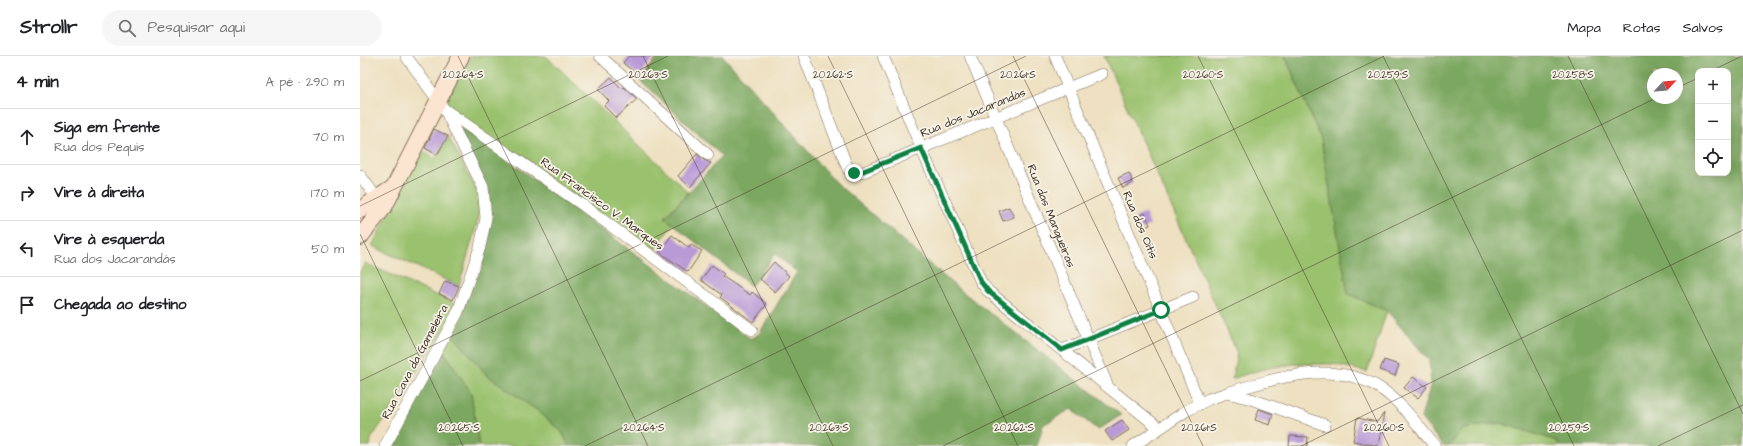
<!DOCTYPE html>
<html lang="pt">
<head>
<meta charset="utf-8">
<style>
  :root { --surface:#fff; --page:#f6f6f6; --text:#202124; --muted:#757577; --line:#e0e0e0 }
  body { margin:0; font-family:"Architects Daughter",sans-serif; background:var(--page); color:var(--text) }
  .controls { position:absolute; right:12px; top:12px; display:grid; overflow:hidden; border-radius:8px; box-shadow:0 4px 16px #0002 }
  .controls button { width:36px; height:36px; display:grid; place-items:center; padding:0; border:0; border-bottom:1px solid var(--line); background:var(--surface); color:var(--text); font:20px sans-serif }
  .compass { position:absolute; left:1287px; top:12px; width:36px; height:36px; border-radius:50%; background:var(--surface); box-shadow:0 4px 16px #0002; rotate:64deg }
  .stop { position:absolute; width:12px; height:12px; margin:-9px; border:3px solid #0b8043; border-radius:50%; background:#fff }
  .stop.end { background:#0b8043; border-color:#fff; box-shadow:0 1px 4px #0008 }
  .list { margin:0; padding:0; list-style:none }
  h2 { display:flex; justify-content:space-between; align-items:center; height:52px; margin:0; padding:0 16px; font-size:17px }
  h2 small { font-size:13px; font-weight:400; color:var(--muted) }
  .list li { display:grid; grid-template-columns:26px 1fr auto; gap:12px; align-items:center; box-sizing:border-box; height:56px; padding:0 16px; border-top:1px solid var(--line) }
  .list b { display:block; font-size:15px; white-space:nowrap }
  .list p { margin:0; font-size:13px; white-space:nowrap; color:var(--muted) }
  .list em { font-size:13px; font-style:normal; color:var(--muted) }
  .icon { flex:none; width:22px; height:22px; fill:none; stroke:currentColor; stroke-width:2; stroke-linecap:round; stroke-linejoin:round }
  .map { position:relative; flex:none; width:1383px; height:390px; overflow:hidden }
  header { display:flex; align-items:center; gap:24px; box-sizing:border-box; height:56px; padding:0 20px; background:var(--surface); border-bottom:1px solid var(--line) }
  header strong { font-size:19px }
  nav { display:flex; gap:22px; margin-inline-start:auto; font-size:14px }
  .search { width:280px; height:36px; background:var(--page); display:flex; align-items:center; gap:10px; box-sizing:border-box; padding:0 14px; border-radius:22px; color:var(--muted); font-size:15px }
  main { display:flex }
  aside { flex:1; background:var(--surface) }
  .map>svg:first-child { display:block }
  .green { fill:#9ac16d; stroke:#6a7646 }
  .forest { fill:#7ba760; stroke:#5b683f; fill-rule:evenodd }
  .building { fill:#b99ad7 }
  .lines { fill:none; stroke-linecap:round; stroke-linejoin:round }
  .street-casing { stroke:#7a6a57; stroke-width:12 }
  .secondary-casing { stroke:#7a6a57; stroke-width:18 }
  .street { stroke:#fff; stroke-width:11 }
  .secondary { stroke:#fce5d0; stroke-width:16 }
  .route { stroke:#0b8043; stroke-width:5 }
  .ticks { fill:none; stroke:#3b2a1e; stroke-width:1; stroke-opacity:0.45 }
  .labels { text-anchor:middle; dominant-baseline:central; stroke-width:3.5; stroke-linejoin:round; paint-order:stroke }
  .street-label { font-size:12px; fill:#3b2a1e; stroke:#f7f3e8 }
  .ticks-label { font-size:10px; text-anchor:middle; fill:#3b2a1e; stroke:#f7f3e8; stroke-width:3.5; stroke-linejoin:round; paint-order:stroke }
</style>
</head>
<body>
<header>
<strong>Strollr</strong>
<div class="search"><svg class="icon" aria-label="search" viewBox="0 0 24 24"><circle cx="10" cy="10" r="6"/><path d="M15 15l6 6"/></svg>Pesquisar aqui</div>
<nav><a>Mapa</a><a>Rotas</a><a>Salvos</a></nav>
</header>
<main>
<aside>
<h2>4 min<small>A pé · 290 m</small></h2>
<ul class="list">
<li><svg class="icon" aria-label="ahead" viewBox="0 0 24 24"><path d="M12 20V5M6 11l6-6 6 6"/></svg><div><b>Siga em frente</b><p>Rua dos Pequis</p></div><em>70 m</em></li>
<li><svg class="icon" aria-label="right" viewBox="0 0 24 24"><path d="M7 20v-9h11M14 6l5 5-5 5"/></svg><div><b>Vire à direita</b></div><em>170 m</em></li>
<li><svg class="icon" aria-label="left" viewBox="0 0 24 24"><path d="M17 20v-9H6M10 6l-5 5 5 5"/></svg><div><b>Vire à esquerda</b><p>Rua dos Jacarandás</p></div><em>50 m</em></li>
<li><svg class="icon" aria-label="arrive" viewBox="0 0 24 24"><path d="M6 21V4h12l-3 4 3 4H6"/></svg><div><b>Chegada ao destino</b></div></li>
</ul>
</aside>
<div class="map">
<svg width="1383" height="390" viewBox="0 0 1383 390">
  <rect width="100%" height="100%" fill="#f7f3e8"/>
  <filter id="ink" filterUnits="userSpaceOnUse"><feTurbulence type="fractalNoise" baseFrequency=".025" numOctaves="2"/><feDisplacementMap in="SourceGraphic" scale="8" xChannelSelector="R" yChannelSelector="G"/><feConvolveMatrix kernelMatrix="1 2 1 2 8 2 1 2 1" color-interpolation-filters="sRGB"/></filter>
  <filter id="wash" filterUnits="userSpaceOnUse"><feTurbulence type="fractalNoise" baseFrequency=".012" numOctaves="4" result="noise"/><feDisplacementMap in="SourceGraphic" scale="16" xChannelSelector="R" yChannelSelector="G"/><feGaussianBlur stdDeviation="0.9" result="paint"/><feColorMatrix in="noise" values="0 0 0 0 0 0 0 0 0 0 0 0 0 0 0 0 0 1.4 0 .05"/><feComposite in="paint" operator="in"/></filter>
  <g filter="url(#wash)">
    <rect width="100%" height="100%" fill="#eee0c0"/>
    <g class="green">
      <polygon points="110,0 186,0 328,136 305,161 313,168 293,196 84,49"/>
      <polygon points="744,0 925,0 961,83 988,238 1027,255 1007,316 973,308 934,308 909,312 889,317 872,323 877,297"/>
      <polygon points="88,80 117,135 119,160 99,230 12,190 61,94 75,103"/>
      <polygon points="5,207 98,249 84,274 11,383 10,390 0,390 0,216"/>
      <polygon points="93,279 127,319 178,355 202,376 209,390 119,390 111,337 83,294"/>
      <polygon points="1141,367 1198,385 1199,390 1089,390 1103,373"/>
    </g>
    <g class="forest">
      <polygon points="300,0 363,0 476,127 595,230 761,359 738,374 711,353 683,369 677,390 209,390 202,376 178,355 127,319 93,279 102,259 130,162 129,135 96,69 157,111 391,283 399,278 437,216 415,198 391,230 305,162 362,100 279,24"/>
      <path d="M 925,0 L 1383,0 L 1383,390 L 1199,390 L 1197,385 L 1141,367 L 1103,373 L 1089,390 L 1083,390 L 1061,362 L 1071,327 L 1069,304 L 1027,255 L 988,238 L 961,83 ZM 1338,15 L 1368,15 L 1368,117 L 1338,117 ZM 1293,18 L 1317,18 L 1317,42 L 1293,42 Z"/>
      <polygon points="83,294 111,337 119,390 32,390"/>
    </g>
    <g id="blocks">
      <g class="building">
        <polygon points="269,0 296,0 279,20 263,7"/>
        <polygon points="251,21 262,33 264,31 277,43 256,62 244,50 249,45 238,33"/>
        <polygon points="74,73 88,80 77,99 65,92"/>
        <polygon points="337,98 344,104 351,107 330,131 318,120"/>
        <polygon points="769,117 773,127 763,132 758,122"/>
        <polygon points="649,151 654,161 643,165 639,155"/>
        <polygon points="785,157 790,169 780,174 775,162"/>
        <polygon points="312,179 329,192 331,189 342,195 328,216 299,196"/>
        <polygon points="414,206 429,220 415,236 400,223"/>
        <polygon points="352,209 364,218 362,220 390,239 392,236 407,248 393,266 360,241 362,239 341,224"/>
        <polygon points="85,225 99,230 93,244 79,238"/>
        <polygon points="1024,304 1039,309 1035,320 1020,314"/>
        <polygon points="1053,321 1067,331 1058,342 1044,332"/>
        <polygon points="899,353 913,358 910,369 895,364"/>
        <polygon points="1024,357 1018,390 993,385 997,362 1017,366"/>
        <polygon points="762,364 769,374 752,385 745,375"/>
        <polygon points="930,380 948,381 947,390 929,390"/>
      </g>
    </g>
  </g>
  <g filter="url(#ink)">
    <use href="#blocks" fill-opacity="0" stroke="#7a6a57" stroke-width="1"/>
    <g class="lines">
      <g class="street-casing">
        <g id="street">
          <polyline points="46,0 84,53 224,150 392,274"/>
          <polyline points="240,0 348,99"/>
          <path d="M 444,0 L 488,113 C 493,117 495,117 501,117 L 742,18"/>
          <polyline points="523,0 561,92 621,226 628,235 799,372"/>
          <polyline points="610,0 747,328"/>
          <polyline points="695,0 840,348"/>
          <polyline points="0,119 21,148"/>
          <polyline points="702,294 833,241"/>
          <path d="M 867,337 C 914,322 972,304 1018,331 C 1041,345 1058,370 1075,390"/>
          <polyline points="25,390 98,256 120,191 126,162 123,131 85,54"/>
          <polyline points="773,390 826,355 849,343 867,337 891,343 965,369"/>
        </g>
      </g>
      <g class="secondary-casing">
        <g id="secondary">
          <polyline points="0,154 33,132"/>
          <polyline points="0,181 24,151 101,0"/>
        </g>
      </g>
      <use href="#street" class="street"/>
      <use href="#secondary" class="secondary"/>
    </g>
  </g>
  <g class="lines" filter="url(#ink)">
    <polyline class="route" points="494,117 501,116 561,92 621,226 628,235 702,294 801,254"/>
  </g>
  <path class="ticks" d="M 98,0 L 288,390M 283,0 L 473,390M 468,0 L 658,390M 653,0 L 843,390M 838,0 L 1029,390M 1023,0 L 1214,390M 1208,0 L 1383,358M 1351,15 L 1382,0M 1317,32 L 1338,22M 0,150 L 308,0M 0,178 L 103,390M 0,325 L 666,0M 225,390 L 1024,0M 583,390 L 1296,42M 941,390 L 1383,174M 1298,390 L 1383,349"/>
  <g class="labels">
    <g class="street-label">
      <text transform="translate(613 57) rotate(-22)">Rua dos Jacarandás</text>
      <text transform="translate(242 148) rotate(36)">Rua Francisco V. Marques</text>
      <text transform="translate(691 160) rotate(68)">Rua das Mangueiras</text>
      <text transform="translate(780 169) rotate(67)">Rua dos Oitis</text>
      <text transform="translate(55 306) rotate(-62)">Rua Cava da Gameleira</text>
    </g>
  </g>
  <g class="ticks-label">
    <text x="103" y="22">20.264°S</text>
    <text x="288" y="22">20.263°S</text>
    <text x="473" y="22">20.262°S</text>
    <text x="658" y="22">20.261°S</text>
    <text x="843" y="22">20.260°S</text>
    <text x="1028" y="22">20.259°S</text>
    <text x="1213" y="22">20.258°S</text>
    <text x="99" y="375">20.265°S</text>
    <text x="284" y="375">20.264°S</text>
    <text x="469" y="375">20.263°S</text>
    <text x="654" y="375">20.262°S</text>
    <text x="839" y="375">20.261°S</text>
    <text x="1024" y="375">20.260°S</text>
    <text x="1209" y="375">20.259°S</text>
  </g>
</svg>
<div class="controls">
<button>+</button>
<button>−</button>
<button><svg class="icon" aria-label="locate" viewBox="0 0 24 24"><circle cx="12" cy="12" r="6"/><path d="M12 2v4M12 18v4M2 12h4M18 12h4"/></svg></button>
</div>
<svg class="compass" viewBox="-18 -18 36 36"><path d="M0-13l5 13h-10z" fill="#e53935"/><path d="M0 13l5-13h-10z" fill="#757577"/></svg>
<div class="stop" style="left:801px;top:254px"></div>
<div class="stop end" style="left:494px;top:117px"></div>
</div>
</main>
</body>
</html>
